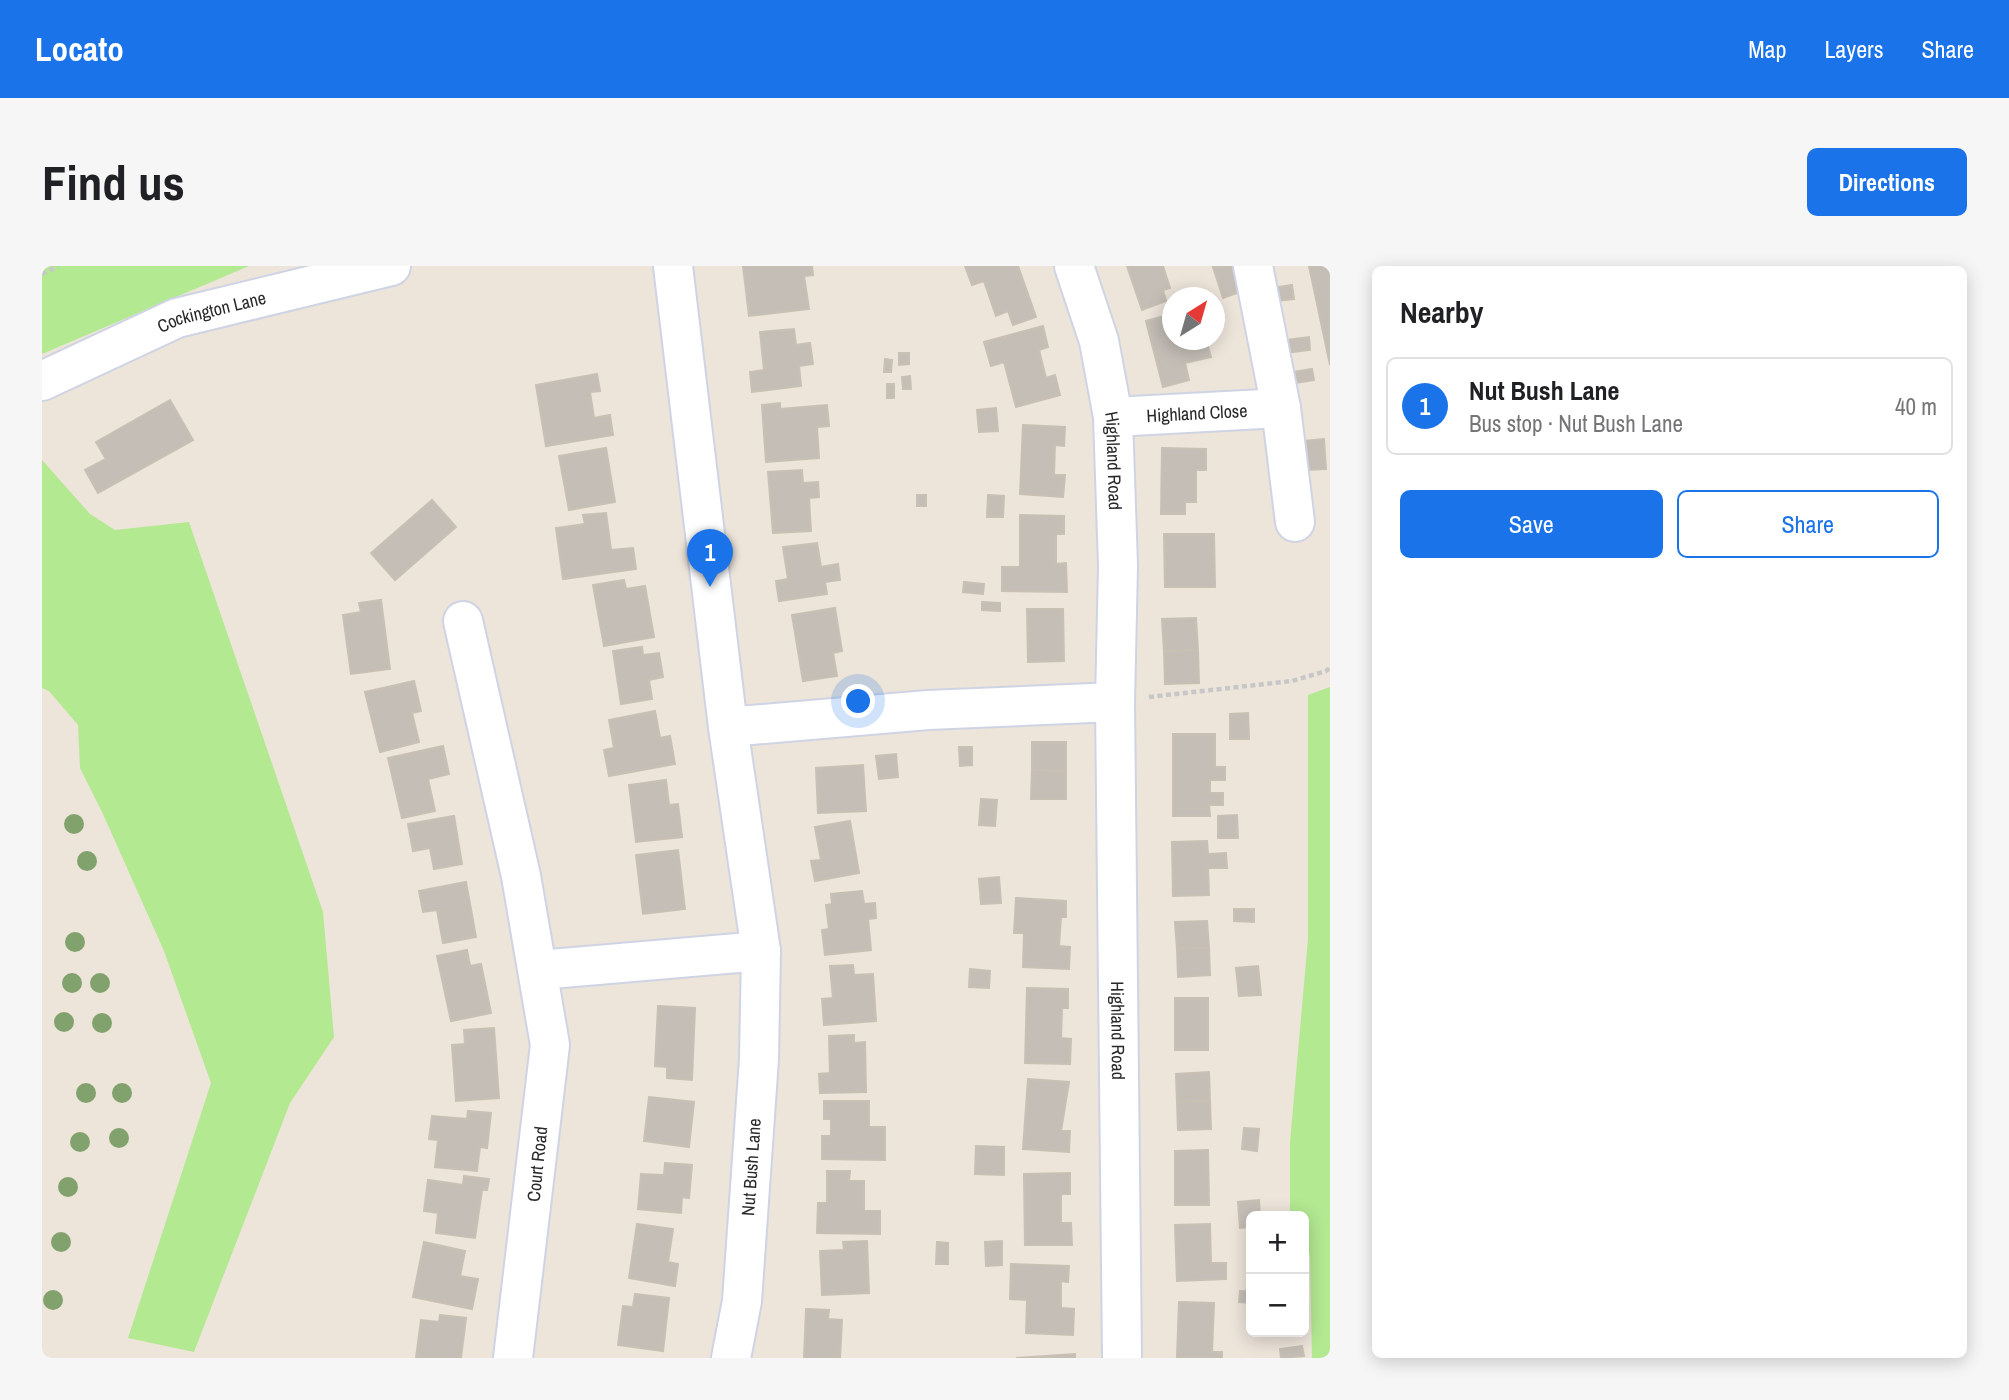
<!DOCTYPE html>
<html lang="en">
<head>
<meta charset="utf-8">
<style>
  :root { --surface:#fff; --page:#f6f6f6; --text:#202124; --muted:#757577; --line:#e0e0e0; --accent:#1a73e8 }
  body { margin:0; font-family:"Archivo Narrow",sans-serif; background:var(--page); color:var(--text) }
  .controls { position:absolute; right:21px; bottom:21px; display:grid; overflow:hidden; border-radius:10px; box-shadow:0 4px 18px #0003 }
  .controls button { width:63px; height:63px; display:grid; place-items:center; padding:0; border:0; border-bottom:2px solid var(--line); background:var(--surface); color:var(--text); font:35px sans-serif }
  .compass { position:absolute; left:1120px; top:21px; width:63px; height:63px; border-radius:50%; background:var(--surface); box-shadow:0 4px 18px #0003; rotate:37deg }
  .you { position:absolute; left:817px; top:436px; width:24px; height:24px; margin:-18px; border:5px solid #fff; border-radius:50%; background:#1a73e8; box-shadow:0 0 0 10px #1a73e833 }
  .badge { display:grid; place-items:center; width:46px; height:46px; border-radius:50%; background:var(--accent); color:#fff; font-size:23px; font-weight:700 }
  .pin { position:absolute; translate:-50% -58px; filter:drop-shadow(0 2px 4px #0008) }
  .pin::after { content:''; position:absolute; top:37px; width:24px; height:21px; background:inherit; clip-path:polygon(0 0,100% 0,50% 100%) }
  .list { margin:0; padding:0; list-style:none }
  h2 { display:flex; justify-content:space-between; align-items:center; height:91px; margin:0; padding:0 28px; font-size:30px }
  h2 small { font-size:23px; font-weight:400; color:var(--muted) }
  .list li { display:grid; grid-template-columns:46px 1fr auto; gap:21px; align-items:center; box-sizing:border-box; height:98px; margin:0 14px 14px; padding:0 14px; border:2px solid var(--line); border-radius:10px }
  .list b { display:block; font-size:26px; white-space:nowrap }
  .list p { margin:0; font-size:23px; white-space:nowrap; color:var(--muted) }
  .list em { font-size:23px; font-style:normal; color:var(--muted) }
  .actions { display:flex; gap:14px; padding:21px 28px }
  .actions a { flex:1; padding:16px 0; border:2px solid var(--accent); border-radius:10px; text-align:center; font-size:24px; color:var(--accent) }
  .actions .main { background:var(--accent); color:#fff }
  .map { position:relative; flex:none; width:1288px; height:1092px; overflow:hidden; border-radius:10px }
  header { display:flex; align-items:center; gap:42px; box-sizing:border-box; height:98px; padding:0 35px; background:var(--accent); color:#fff }
  header strong { font-size:33px }
  nav { display:flex; gap:38px; margin-inline-start:auto; font-size:24px }
  .intro { display:flex; align-items:center; justify-content:space-between; box-sizing:border-box; height:168px; padding:0 42px }
  h1 { margin:0; font-size:49px }
  .button { padding:18px 32px; border-radius:10px; background:var(--accent); color:#fff; font-size:24px; font-weight:700 }
  main { display:flex; gap:42px; padding:0 42px }
  aside { flex:1; background:var(--surface); border-radius:10px; box-shadow:0 4px 18px #0003 }
  .map>svg:first-child { display:block }
  .green { fill:#b3e991 }
  .building { fill:#c4beb7; stroke:#c8c0b3; stroke-width:2 }
  .lines { fill:none; stroke-linecap:round; stroke-linejoin:round }
  .minor-casing { stroke:#cfd4e4; stroke-width:42 }
  .path { stroke:#c7c7c7; stroke-width:4.5; stroke-dasharray:5 3.5; stroke-linecap:butt }
  .minor { stroke:#fff; stroke-width:38 }
  .tree { fill:#82a26d }
  .labels { text-anchor:middle; dominant-baseline:central; stroke-width:6; stroke-linejoin:round; paint-order:stroke }
  .street-label { font-size:18px; fill:#292929; stroke:#fff }
</style>
</head>
<body>
<header>
<strong>Locato</strong>
<nav><a>Map</a><a>Layers</a><a>Share</a></nav>
</header>
<div class="intro"><h1>Find us</h1><a class="button">Directions</a></div>
<main>
<div class="map">
<svg width="1288" height="1092" viewBox="0 0 1288 1092">
  <rect width="100%" height="100%" fill="#ede4da"/>
  <g class="green">
    <polygon points="0,0 207,0 0,88"/>
    <polygon points="0,194 48,248 73,264 147,256 281,646 292,771 248,837 152,1086 86,1072 169,817 122,685 61,548 38,502 36,459 7,425 0,422"/>
    <polygon points="1288,421 1288,1092 1270,1092 1268,988 1262,988 1262,950 1248,950 1248,876 1266,673 1266,429"/>
  </g>
  <g class="building">
    <polygon points="701,0 770,0 771,9 762,10 767,43 707,50"/>
    <polygon points="923,0 976,0 994,51 971,59 966,45 954,50 942,15 930,19"/>
    <polygon points="1085,0 1121,0 1128,22 1121,24 1124,35 1100,44"/>
    <polygon points="1193,0 1201,25 1181,32 1171,1"/>
    <polygon points="1267,0 1288,0 1288,99"/>
    <polygon points="1250,19 1252,33 1232,35 1230,22"/>
    <polygon points="1130,48 1130,74 1164,74 1169,91 1143,97 1147,114 1121,121 1104,55"/>
    <polygon points="1001,60 1006,81 997,84 1004,112 1013,109 1018,129 974,141 962,96 949,100 942,76"/>
    <polygon points="752,63 754,79 768,77 771,98 757,100 759,120 710,126 708,106 722,104 718,66"/>
    <polygon points="1267,71 1268,84 1244,87 1243,74"/>
    <polygon points="857,87 867,87 867,98 857,99"/>
    <polygon points="843,93 850,94 849,106 842,106"/>
    <polygon points="1270,103 1272,114 1253,117 1251,106"/>
    <polygon points="555,108 558,125 548,126 552,152 568,149 571,169 504,180 494,119"/>
    <polygon points="868,110 869,123 861,123 860,111"/>
    <rect x="845" y="118" width="7" height="14"/>
    <polygon points="128,134 151,174 56,227 43,204 64,193 54,176"/>
    <polygon points="738,137 738,143 785,139 787,160 775,161 777,192 724,196 720,139"/>
    <polygon points="954,142 956,165 937,166 935,144"/>
    <polygon points="981,159 1023,161 1022,180 1013,179 1012,209 1023,209 1021,231 978,228"/>
    <polygon points="1282,173 1284,203 1264,204 1262,175"/>
    <polygon points="564,182 573,236 527,244 517,190"/>
    <polygon points="1120,182 1164,183 1164,204 1154,204 1154,236 1143,236 1143,248 1119,248"/>
    <polygon points="760,204 761,217 776,216 777,231 767,232 769,265 731,267 726,206"/>
    <rect x="875" y="229" width="9" height="11"/>
    <polygon points="946,229 962,230 961,251 945,251"/>
    <polygon points="390,234 414,261 353,314 329,287"/>
    <polygon points="564,247 569,284 591,282 594,303 521,313 514,262 543,258 541,249"/>
    <polygon points="978,249 1022,250 1022,268 1014,268 1014,298 1024,297 1025,326 960,325 960,301 978,301"/>
    <polygon points="1122,268 1172,268 1173,321 1123,321"/>
    <polygon points="775,277 779,301 796,298 798,314 783,316 785,328 737,335 734,315 746,313 741,281"/>
    <polygon points="582,314 584,323 603,320 612,371 562,380 551,319"/>
    <polygon points="922,316 942,318 941,328 921,326"/>
    <polygon points="339,334 348,403 309,408 301,349 319,346 317,337"/>
    <polygon points="940,336 958,337 958,345 940,344"/>
    <polygon points="793,342 800,385 791,387 795,410 761,415 750,349"/>
    <polygon points="985,343 1021,343 1022,395 986,396"/>
    <polygon points="1154,352 1156,384 1122,385 1120,353"/>
    <polygon points="600,381 601,389 617,387 621,411 607,414 610,433 579,438 571,385"/>
    <polygon points="1156,384 1157,417 1123,418 1122,385"/>
    <polygon points="372,415 379,445 370,447 377,476 338,486 323,426"/>
    <polygon points="613,445 618,472 628,470 633,498 567,510 562,484 572,482 567,454"/>
    <polygon points="1206,447 1207,473 1188,473 1188,448"/>
    <polygon points="1131,468 1173,468 1173,501 1183,501 1183,514 1168,514 1168,527 1181,527 1181,539 1167,539 1168,550 1131,550"/>
    <polygon points="990,476 1024,476 1024,505 990,504"/>
    <polygon points="401,480 407,508 386,513 393,545 360,552 346,492"/>
    <polygon points="917,481 930,481 930,499 918,500"/>
    <polygon points="854,488 856,511 837,513 834,490"/>
    <polygon points="821,499 824,545 776,547 774,502"/>
    <polygon points="990,504 1024,505 1024,533 989,533"/>
    <polygon points="624,514 627,539 636,538 640,571 594,576 587,519"/>
    <polygon points="939,533 955,534 953,560 937,559"/>
    <polygon points="1195,549 1196,572 1176,572 1176,550"/>
    <polygon points="412,550 420,598 392,603 388,582 371,585 366,558"/>
    <polygon points="808,555 817,607 773,615 769,595 779,594 773,561"/>
    <polygon points="1165,575 1166,588 1184,587 1185,602 1166,602 1167,629 1131,630 1130,576"/>
    <polygon points="636,584 643,643 601,648 594,589"/>
    <polygon points="957,611 959,637 939,638 937,613"/>
    <polygon points="424,616 434,671 401,677 395,644 381,646 377,625"/>
    <polygon points="820,625 822,638 833,637 834,652 826,653 829,684 783,689 780,664 787,663 784,639 790,638 789,628"/>
    <polygon points="974,632 1024,635 1024,651 1019,651 1017,680 1028,681 1027,703 981,701 982,667 972,667"/>
    <polygon points="1192,643 1212,643 1212,656 1192,655"/>
    <polygon points="1165,655 1167,682 1135,683 1133,656"/>
    <polygon points="1167,682 1168,709 1136,711 1135,683"/>
    <polygon points="425,684 428,700 439,698 449,747 409,755 395,690"/>
    <polygon points="811,699 812,709 831,708 834,755 782,759 780,733 791,732 788,700"/>
    <polygon points="1216,700 1219,729 1197,730 1194,702"/>
    <polygon points="928,703 948,705 947,722 927,721"/>
    <polygon points="985,722 1026,723 1026,742 1020,742 1019,772 1029,773 1028,798 983,797"/>
    <rect x="1133" y="732" width="33" height="52"/>
    <polygon points="616,740 653,742 650,814 625,812 625,801 613,800"/>
    <polygon points="452,762 457,832 414,835 410,779 423,778 422,764"/>
    <polygon points="812,769 812,777 823,776 824,826 778,827 777,808 788,807 787,770"/>
    <polygon points="1167,806 1168,835 1135,836 1134,808"/>
    <polygon points="986,813 1027,816 1019,865 1028,865 1027,886 981,883"/>
    <polygon points="607,831 652,836 647,881 602,875"/>
    <polygon points="782,835 827,835 827,861 843,861 843,894 780,893 780,870 789,870 789,853 782,853"/>
    <polygon points="1168,835 1169,863 1136,864 1135,836"/>
    <polygon points="426,845 449,847 445,882 438,881 435,905 393,901 396,874 387,873 390,850 425,853"/>
    <polygon points="1202,862 1217,863 1215,885 1200,883"/>
    <polygon points="934,880 962,881 962,909 933,908"/>
    <polygon points="1166,884 1167,939 1133,939 1133,885"/>
    <polygon points="623,897 650,899 647,932 640,931 639,947 596,943 599,908 622,909"/>
    <polygon points="785,905 808,905 807,915 822,915 822,945 838,945 838,968 775,967 776,937 785,937"/>
    <polygon points="1028,907 1028,928 1019,928 1019,957 1029,957 1030,979 983,979 982,908"/>
    <polygon points="422,910 447,913 445,924 440,924 433,972 394,967 396,947 382,945 386,914 421,919"/>
    <polygon points="1217,934 1218,950 1209,950 1209,961 1198,962 1196,936"/>
    <polygon points="595,958 631,963 626,996 636,998 633,1020 587,1012"/>
    <polygon points="1168,958 1169,997 1184,997 1184,1013 1135,1015 1133,959"/>
    <polygon points="825,975 827,1027 780,1029 778,985 802,984 801,976"/>
    <polygon points="960,975 960,999 944,1000 943,976"/>
    <polygon points="382,976 423,985 418,1010 436,1013 430,1043 371,1031"/>
    <polygon points="895,976 906,977 906,998 894,998"/>
    <polygon points="969,998 1027,1000 1026,1016 1019,1015 1019,1042 1032,1043 1031,1069 984,1067 985,1034 968,1033"/>
    <polygon points="1198,1025 1209,1025 1209,1037 1197,1036"/>
    <polygon points="593,1028 627,1032 621,1085 576,1079 581,1040 591,1041"/>
    <polygon points="1137,1036 1172,1037 1170,1086 1180,1086 1180,1092 1135,1091"/>
    <polygon points="764,1043 787,1044 786,1053 800,1054 798,1092 762,1092"/>
    <polygon points="398,1049 424,1052 419,1092 374,1092 379,1054 397,1056"/>
    <polygon points="1260,1080 1262,1090 1239,1092 1238,1083"/>
    <polygon points="1033,1088 1033,1092 974,1092"/>
  </g>
  <g class="lines">
    <g class="minor-casing">
      <g id="minor">
        <polyline points="631,0 686,461 719,685 717,793 700,1035 689,1092"/>
        <path id="s1" d="M 1032,0 L 1057,75 L 1071,151 L 1076,300 L 1073,436 L 1080,1092"/>
        <polyline points="1211,0 1239,142 1253,256"/>
        <path id="s2" d="M 0,115 L 135,52 L 349,0"/>
        <path id="s3" d="M 1071,151 L 1239,142"/>
        <polyline points="421,355 479,610 508,779 471,1092"/>
        <polyline points="686,461 886,444 1073,436"/>
        <polyline points="497,704 719,685"/>
      </g>
    </g>
    <g class="path">
      <polyline points="0,8 16,0"/>
      <polyline points="1107,431 1250,415 1284,405 1288,402"/>
    </g>
    <use href="#minor" class="minor"/>
  </g>
  <g class="tree">
    <circle cx="32" cy="558" r="10"/>
    <circle cx="45" cy="595" r="10"/>
    <circle cx="33" cy="676" r="10"/>
    <circle cx="30" cy="717" r="10"/>
    <circle cx="58" cy="717" r="10"/>
    <circle cx="22" cy="756" r="10"/>
    <circle cx="60" cy="757" r="10"/>
    <circle cx="44" cy="827" r="10"/>
    <circle cx="80" cy="827" r="10"/>
    <circle cx="77" cy="872" r="10"/>
    <circle cx="38" cy="876" r="10"/>
    <circle cx="26" cy="921" r="10"/>
    <circle cx="19" cy="976" r="10"/>
    <circle cx="11" cy="1034" r="10"/>
  </g>
  <g class="labels">
    <g class="street-label">
      <text stroke="none"><textPath href="#s2" startOffset="184">Cockington Lane</textPath></text>
      <text stroke="none"><textPath href="#s3" startOffset="84">Highland Close</textPath></text>
      <text stroke="none"><textPath href="#s1" startOffset="200">Highland Road</textPath></text>
      <text stroke="none"><textPath href="#s1" startOffset="770">Highland Road</textPath></text>
      <text transform="translate(495 898) rotate(-84)">Court Road</text>
      <text transform="translate(709 901) rotate(-86)">Nut Bush Lane</text>
    </g>
  </g>
</svg>
<div class="controls">
<button>+</button>
<button>−</button>
</div>
<svg class="compass" viewBox="-18 -18 36 36"><path d="M0-13l5 13h-10z" fill="#e53935"/><path d="M0 13l5-13h-10z" fill="#757577"/></svg>
<div class="you"></div>
<div class="pin badge" style="left:668px;top:321px">1</div>
</div>
<aside>
<h2>Nearby<small></small></h2>
<ul class="list">
<li><span class="badge">1</span><div><b>Nut Bush Lane</b><p>Bus stop · Nut Bush Lane</p></div><em>40 m</em></li>
</ul>
<div class="actions"><a class="main">Save</a><a>Share</a></div>
</aside>
</main>
</body>
</html>
